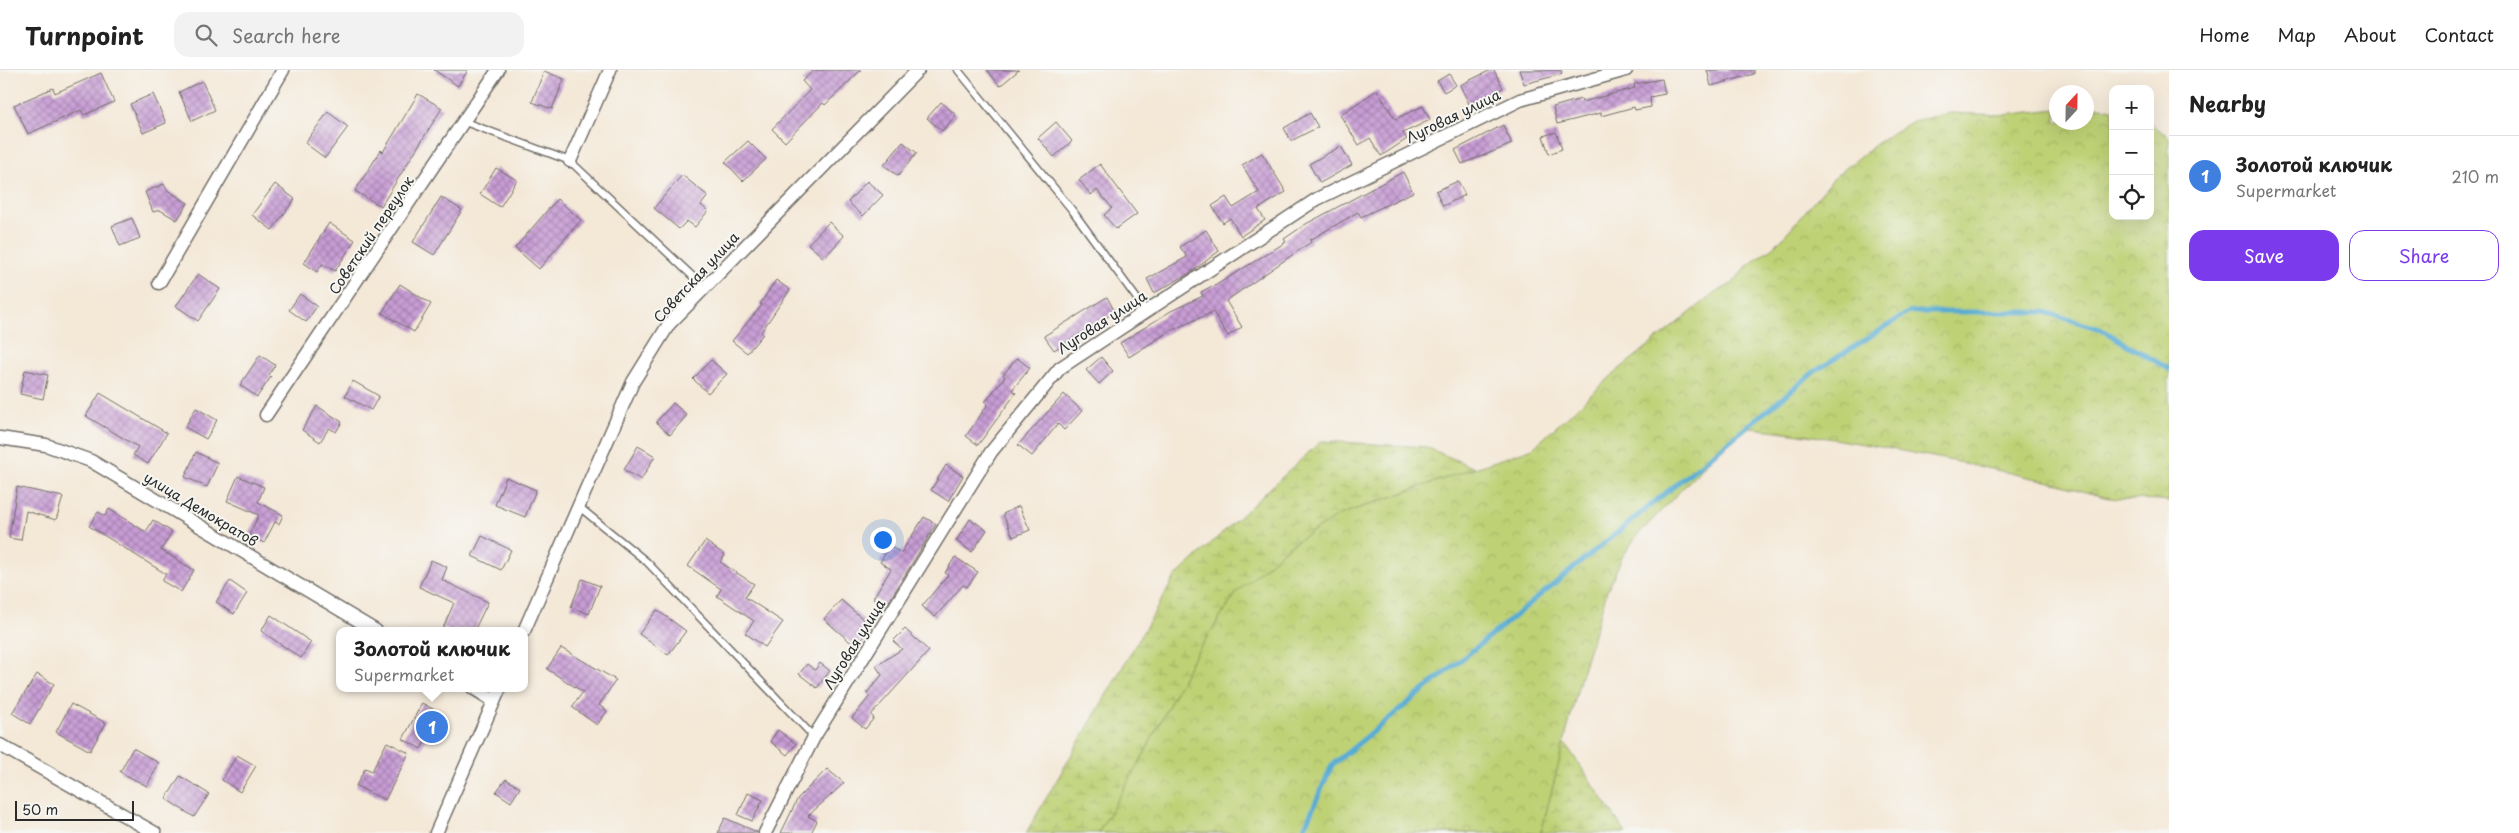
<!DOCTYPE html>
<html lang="en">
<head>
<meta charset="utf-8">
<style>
  :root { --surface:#fff; --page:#f2f2f2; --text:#222; --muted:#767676; --line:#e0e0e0; --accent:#7c3aed }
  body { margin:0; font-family:"Playpen Sans",sans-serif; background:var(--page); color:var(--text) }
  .controls { position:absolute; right:15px; top:15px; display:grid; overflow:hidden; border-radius:10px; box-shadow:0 5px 20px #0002 }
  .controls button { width:45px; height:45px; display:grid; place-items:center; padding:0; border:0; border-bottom:1px solid var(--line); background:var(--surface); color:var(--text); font:25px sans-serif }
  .compass { position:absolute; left:2049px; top:15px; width:45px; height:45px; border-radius:50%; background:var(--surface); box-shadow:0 5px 20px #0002; rotate:22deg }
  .scale { position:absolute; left:15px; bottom:12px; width:119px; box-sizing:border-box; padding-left:5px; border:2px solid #2b2b2b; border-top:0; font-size:14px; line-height:18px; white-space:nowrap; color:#2b2b2b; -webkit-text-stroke:4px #f6f6f2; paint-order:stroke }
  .you { position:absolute; left:882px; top:469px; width:18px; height:18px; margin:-12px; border:4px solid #fff; border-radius:50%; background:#1a73e8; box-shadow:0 0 0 8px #1a73e833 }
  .badge { display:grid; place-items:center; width:32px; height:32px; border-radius:50%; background:var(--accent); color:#fff; font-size:16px; font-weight:700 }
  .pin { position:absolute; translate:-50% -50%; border:2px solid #fff; box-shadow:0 1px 5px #0006 }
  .popup { position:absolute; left:336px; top:557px; width:192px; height:65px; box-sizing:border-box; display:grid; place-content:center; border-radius:10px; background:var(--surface); filter:drop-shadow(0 1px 4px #0005); font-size:16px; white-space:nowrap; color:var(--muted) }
  .popup b { font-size:19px; color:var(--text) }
  .popup::after { content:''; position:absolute; left:50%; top:100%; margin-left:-10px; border:10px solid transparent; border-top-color:var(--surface) }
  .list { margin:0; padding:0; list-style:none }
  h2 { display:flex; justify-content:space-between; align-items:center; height:65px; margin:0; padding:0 20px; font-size:21px }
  h2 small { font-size:16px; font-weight:400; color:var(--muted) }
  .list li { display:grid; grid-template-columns:32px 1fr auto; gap:15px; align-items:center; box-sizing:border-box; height:80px; padding:0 20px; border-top:1px solid var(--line) }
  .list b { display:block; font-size:19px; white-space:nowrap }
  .list p { margin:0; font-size:16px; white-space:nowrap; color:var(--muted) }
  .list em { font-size:16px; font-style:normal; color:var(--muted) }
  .actions { display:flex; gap:10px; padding:15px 20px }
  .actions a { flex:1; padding:11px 0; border:1px solid var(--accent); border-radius:15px; text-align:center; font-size:18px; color:var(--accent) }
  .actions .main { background:var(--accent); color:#fff }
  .icon { flex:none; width:28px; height:28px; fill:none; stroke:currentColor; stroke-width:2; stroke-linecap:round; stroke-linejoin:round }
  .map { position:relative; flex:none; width:2169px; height:763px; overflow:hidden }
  header { display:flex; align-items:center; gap:30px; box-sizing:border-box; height:70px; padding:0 25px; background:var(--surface); border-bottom:1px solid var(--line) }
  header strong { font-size:24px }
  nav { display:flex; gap:28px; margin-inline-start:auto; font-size:18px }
  .search { width:350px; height:45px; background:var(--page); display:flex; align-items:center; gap:12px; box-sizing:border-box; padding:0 18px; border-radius:15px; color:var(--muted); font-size:19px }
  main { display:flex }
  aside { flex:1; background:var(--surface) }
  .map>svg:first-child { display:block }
  .wetland { fill:url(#wetland-marsh); stroke:#747e50 }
  .park { fill:url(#park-crowns); stroke:#747e50 }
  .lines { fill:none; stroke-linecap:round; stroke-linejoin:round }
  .stream { stroke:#57acd3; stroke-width:5 }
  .building { fill:url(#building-cross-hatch) }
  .lane-casing { stroke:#716d67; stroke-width:9 }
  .street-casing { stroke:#716d67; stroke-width:15 }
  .lane { stroke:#fff; stroke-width:6 }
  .street { stroke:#fff; stroke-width:12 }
  .labels { text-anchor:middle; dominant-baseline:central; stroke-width:4; stroke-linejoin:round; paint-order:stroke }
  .street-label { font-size:14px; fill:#2b2b2b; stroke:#f6f6f2 }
</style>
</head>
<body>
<header>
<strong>Turnpoint</strong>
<div class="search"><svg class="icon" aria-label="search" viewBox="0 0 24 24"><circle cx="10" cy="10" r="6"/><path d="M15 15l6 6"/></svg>Search here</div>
<nav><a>Home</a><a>Map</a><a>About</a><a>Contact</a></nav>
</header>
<main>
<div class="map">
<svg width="2169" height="763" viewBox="0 0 2169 763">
  <defs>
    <pattern id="wetland-marsh" width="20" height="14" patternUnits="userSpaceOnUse" patternTransform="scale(1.25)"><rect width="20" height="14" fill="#bed174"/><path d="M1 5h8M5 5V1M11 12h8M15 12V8" fill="none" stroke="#a3b465"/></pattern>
    <pattern id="park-crowns" width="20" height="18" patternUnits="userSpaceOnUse" patternTransform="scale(1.25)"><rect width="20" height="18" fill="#bed174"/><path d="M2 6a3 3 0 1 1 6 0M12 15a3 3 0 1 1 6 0" fill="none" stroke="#a3b465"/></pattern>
    <pattern id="building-cross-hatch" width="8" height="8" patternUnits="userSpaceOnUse" patternTransform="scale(1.25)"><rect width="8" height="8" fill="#c89dd5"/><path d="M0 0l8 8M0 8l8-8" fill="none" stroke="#a380ad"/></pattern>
  </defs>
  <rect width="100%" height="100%" fill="#f6f6f2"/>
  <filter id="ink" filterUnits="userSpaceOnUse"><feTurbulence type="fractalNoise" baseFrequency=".02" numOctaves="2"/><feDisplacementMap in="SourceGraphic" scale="10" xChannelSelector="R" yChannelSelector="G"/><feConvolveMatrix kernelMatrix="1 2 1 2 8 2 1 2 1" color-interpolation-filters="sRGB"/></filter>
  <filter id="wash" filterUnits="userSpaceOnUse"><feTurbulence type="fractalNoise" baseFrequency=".0096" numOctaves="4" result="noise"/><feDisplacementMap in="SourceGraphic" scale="20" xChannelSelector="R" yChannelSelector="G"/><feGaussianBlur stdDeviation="1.12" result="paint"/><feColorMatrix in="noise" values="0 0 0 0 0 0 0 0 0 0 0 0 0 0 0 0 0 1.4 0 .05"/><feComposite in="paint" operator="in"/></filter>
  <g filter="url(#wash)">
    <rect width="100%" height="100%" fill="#f4e8d7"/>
    <polygon class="wetland" points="1321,371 1426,377 1502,410 1558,663 1626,763 1026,763 1175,507"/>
    <path class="park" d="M 2087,35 L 2113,39 L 2113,146 L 2150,146 L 2150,53 L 2169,67 L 2169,431 C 2148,428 2125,431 2104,427 C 2083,422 2063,414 2042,410 C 1946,389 1851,369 1753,358 L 1744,360 L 1725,374 L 1637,466 L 1622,487 L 1607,521 L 1581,606 L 1541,763 L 1098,763 L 1143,686 L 1192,590 L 1237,522 L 1289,476 L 1339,445 L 1533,378 L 1617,301 L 1715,223 L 1732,214 L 1746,197 L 1778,173 L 1836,106 L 1884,68 L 1913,51 L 1951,43 L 2005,45 L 2056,39 L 2056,52 L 2086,52 Z"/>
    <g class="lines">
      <polyline class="stream" points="1302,763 1332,695 1814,302 1909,242 2045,242 2100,259 2169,299"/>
    </g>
    <g id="blocks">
      <g class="building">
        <polygon points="434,0 468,0 458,16"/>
        <polygon points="814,0 861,0 825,35 823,33 785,72 772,59 810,20 802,11"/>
        <polygon points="987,0 1019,0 1000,16"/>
        <polygon points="1491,0 1494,0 1503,18 1469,34 1460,15"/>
        <polygon points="1519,0 1561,0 1562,4 1524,14"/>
        <polygon points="1707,0 1754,0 1754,4 1711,16"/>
        <polygon points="544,1 564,9 552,39 532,32"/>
        <polygon points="101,3 114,32 84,45 81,40 28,64 14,35 53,18 55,23"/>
        <polygon points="1449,4 1456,15 1444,22 1437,11"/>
        <polygon points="1662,9 1665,24 1650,27 1651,37 1635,40 1634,37 1601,46 1601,43 1557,54 1553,37 1581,29 1582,32 1635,18 1634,14"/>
        <polygon points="202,11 215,40 192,51 179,22"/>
        <polygon points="1377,20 1395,49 1423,36 1430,50 1403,63 1407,69 1381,86 1370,68 1359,75 1340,45"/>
        <polygon points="153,24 166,53 143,63 130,34"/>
        <polygon points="418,24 442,38 381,136 355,121 381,80 383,82"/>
        <polygon points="941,32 956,45 942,61 927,48"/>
        <polygon points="328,42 348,57 325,88 305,73"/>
        <polygon points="1310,43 1318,57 1291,71 1284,58"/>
        <polygon points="1056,52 1072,71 1054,87 1038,68"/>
        <polygon points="1503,55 1512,74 1462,94 1455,80"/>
        <polygon points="1556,62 1562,79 1549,84 1543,66"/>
        <polygon points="748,71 766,89 743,111 725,92"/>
        <polygon points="903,72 917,83 898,106 884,95"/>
        <polygon points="1341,76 1352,95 1320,113 1309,94"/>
        <polygon points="1262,83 1286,122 1258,139 1265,150 1241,166 1230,148 1223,153 1212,136 1226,127 1233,138 1259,122 1242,95"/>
        <polygon points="1100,94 1137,144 1116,159 1104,145 1112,138 1097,120 1091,125 1079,110"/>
        <polygon points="496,98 517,110 500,137 480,124"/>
        <polygon points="1403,102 1413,122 1361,147 1358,142 1310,170 1311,172 1226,231 1242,257 1228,266 1213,242 1170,261 1129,287 1120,273 1171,241 1203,226 1201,222 1212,216 1213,217 1286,172 1284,169 1306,154"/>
        <polygon points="682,105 708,126 701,135 708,141 695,157 687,151 679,159 654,138"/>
        <polygon points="867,111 883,125 863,146 848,132"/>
        <polygon points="1458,111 1465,125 1443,136 1436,121"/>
        <polygon points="164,114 167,120 188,133 177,150 160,140 153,142 145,122"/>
        <polygon points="275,114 295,129 272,160 252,145"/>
        <polygon points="441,127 462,140 434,185 413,172"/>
        <polygon points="557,129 581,150 539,199 515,178"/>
        <polygon points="132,148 140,168 120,176 112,156"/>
        <polygon points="829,152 844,166 824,188 808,174"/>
        <polygon points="329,153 355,170 335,201 322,194 317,202 304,193"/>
        <polygon points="1206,160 1219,181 1190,203 1154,223 1147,209 1187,187 1180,177"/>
        <polygon points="198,204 220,219 198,251 176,236"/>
        <polygon points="776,210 790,220 761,262 763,264 747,283 732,271 762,235 760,234"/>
        <polygon points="400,214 431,234 414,262 382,243"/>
        <polygon points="300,224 317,236 306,252 289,240"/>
        <polygon points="1107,227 1115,242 1054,280 1044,266"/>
        <polygon points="260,285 275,295 269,305 271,307 257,327 240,315"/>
        <polygon points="1101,287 1113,301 1099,314 1086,300"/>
        <polygon points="1017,288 1030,298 1012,320 1016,323 978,375 966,366 988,334 985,332 1005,307 1003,305"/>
        <polygon points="711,290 727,304 708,323 693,309"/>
        <polygon points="25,300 48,305 43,329 20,324"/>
        <polygon points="353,311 379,326 371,340 345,326"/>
        <polygon points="100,323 167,363 148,394 133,385 138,377 86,346"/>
        <polygon points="1064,324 1082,341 1064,360 1058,354 1032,386 1018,375"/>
        <polygon points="673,333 687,345 670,365 656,352"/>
        <polygon points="317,336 342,352 336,362 329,358 320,372 302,360"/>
        <polygon points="196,338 217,350 206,369 185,357"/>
        <polygon points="638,376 655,386 641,410 624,400"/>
        <polygon points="196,382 218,393 207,417 185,407"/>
        <polygon points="946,395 963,406 948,431 931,420"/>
        <polygon points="238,406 264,417 258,432 283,445 279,454 275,452 264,473 249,465 259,445 227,431"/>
        <polygon points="506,407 536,420 525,447 495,435"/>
        <polygon points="17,417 63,427 56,450 26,441 21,470 9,468"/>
        <polygon points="1019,436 1030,460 1013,467 1003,444"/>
        <polygon points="109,439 146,462 153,450 172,462 161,480 194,500 181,522 162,511 166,504 89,456 98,442 105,446"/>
        <polygon points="924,447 936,454 886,536 873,528 891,499 880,492 890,476 901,483"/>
        <polygon points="970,449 987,460 972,482 956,471"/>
        <polygon points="482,466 511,480 501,500 472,486"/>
        <polygon points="705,471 725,485 720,492 754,514 745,527 783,552 765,577 745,563 754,551 717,526 721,519 688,496"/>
        <polygon points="955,487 978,502 967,517 963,515 935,547 922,536 948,505 945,503"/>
        <polygon points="431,490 447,497 442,510 488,532 474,561 450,561 443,558 454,533 419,517"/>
        <polygon points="582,509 600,516 589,544 571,537"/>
        <polygon points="230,511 247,523 234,544 216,532"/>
        <polygon points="841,530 872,557 856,577 824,549"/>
        <polygon points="657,540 686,561 668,585 639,564"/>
        <polygon points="271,545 311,572 301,588 261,561"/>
        <polygon points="905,559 929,581 871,645 874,648 865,659 852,648 870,626 867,623 882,605 876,596 902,579 893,571"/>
        <polygon points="561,578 616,610 599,635 607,641 597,655 572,637 583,622 547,599"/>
        <polygon points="820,593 830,601 817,618 799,604 807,594 815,600"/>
        <polygon points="37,604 54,614 30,654 12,643"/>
        <polygon points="422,633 440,643 421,679 403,669"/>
        <polygon points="71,634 106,653 90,681 56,662"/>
        <polygon points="778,660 796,674 787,685 770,671"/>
        <polygon points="387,672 409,683 385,730 356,716 365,698 372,701"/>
        <polygon points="133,678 159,693 147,716 120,702"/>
        <polygon points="237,685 256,696 240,722 222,710"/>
        <polygon points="827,699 844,713 808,746 817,751 811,763 781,763 798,728"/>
        <polygon points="180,706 209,724 194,747 166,729"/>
        <polygon points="506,709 520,718 511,732 496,722"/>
        <polygon points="748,723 763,730 752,751 738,745"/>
        <polygon points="725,748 757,762 757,763 718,763"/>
      </g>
    </g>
  </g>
  <g filter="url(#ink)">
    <use href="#blocks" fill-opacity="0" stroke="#716d67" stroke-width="1"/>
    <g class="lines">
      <g class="lane-casing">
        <g id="lane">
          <polyline points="958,0 1072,140 1146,241"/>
          <polyline points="465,52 570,91 705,218"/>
          <polyline points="578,436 647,492 814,667"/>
        </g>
      </g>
      <g class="street-casing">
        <g id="street">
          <polyline points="570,91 610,0"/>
          <polyline points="159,213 283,0"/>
          <polyline points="266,345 498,0"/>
          <polyline points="0,368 46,375 91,391 376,561"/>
          <polyline points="524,561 633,312 669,254 918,0"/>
          <polyline points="473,618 494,631"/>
          <polyline points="0,675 155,763"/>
          <polyline points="436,763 500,618"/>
          <polyline points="765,763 814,667 991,382 1060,298 1317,129 1520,30 1626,0"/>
        </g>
      </g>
      <use href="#lane" class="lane"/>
      <use href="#street" class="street"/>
    </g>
  </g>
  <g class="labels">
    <g class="street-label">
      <text transform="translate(1453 46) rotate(-26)">Луговая улица</text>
      <text transform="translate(371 165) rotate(-56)">Советский переулок</text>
      <text transform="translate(696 207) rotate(-47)">Советская улица</text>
      <text transform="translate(1102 252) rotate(-33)">Луговая улица</text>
      <text transform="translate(201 439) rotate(31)">улица Демократов</text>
      <text transform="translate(854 574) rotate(-58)">Луговая улица</text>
    </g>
  </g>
</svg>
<div class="controls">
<button>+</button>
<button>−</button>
<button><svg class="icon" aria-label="locate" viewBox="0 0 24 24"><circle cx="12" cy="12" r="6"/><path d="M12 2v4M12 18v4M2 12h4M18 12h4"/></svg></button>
</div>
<svg class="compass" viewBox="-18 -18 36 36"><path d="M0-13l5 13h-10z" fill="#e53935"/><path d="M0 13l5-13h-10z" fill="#767676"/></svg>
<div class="scale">50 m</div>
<div class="you"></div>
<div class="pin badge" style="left:432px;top:657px;background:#3f7fe0">1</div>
<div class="popup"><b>Золотой ключик</b>Supermarket</div>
</div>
<aside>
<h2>Nearby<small></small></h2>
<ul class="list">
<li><span class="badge" style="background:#3f7fe0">1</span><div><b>Золотой ключик</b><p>Supermarket</p></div><em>210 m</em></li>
</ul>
<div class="actions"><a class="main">Save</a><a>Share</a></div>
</aside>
</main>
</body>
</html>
